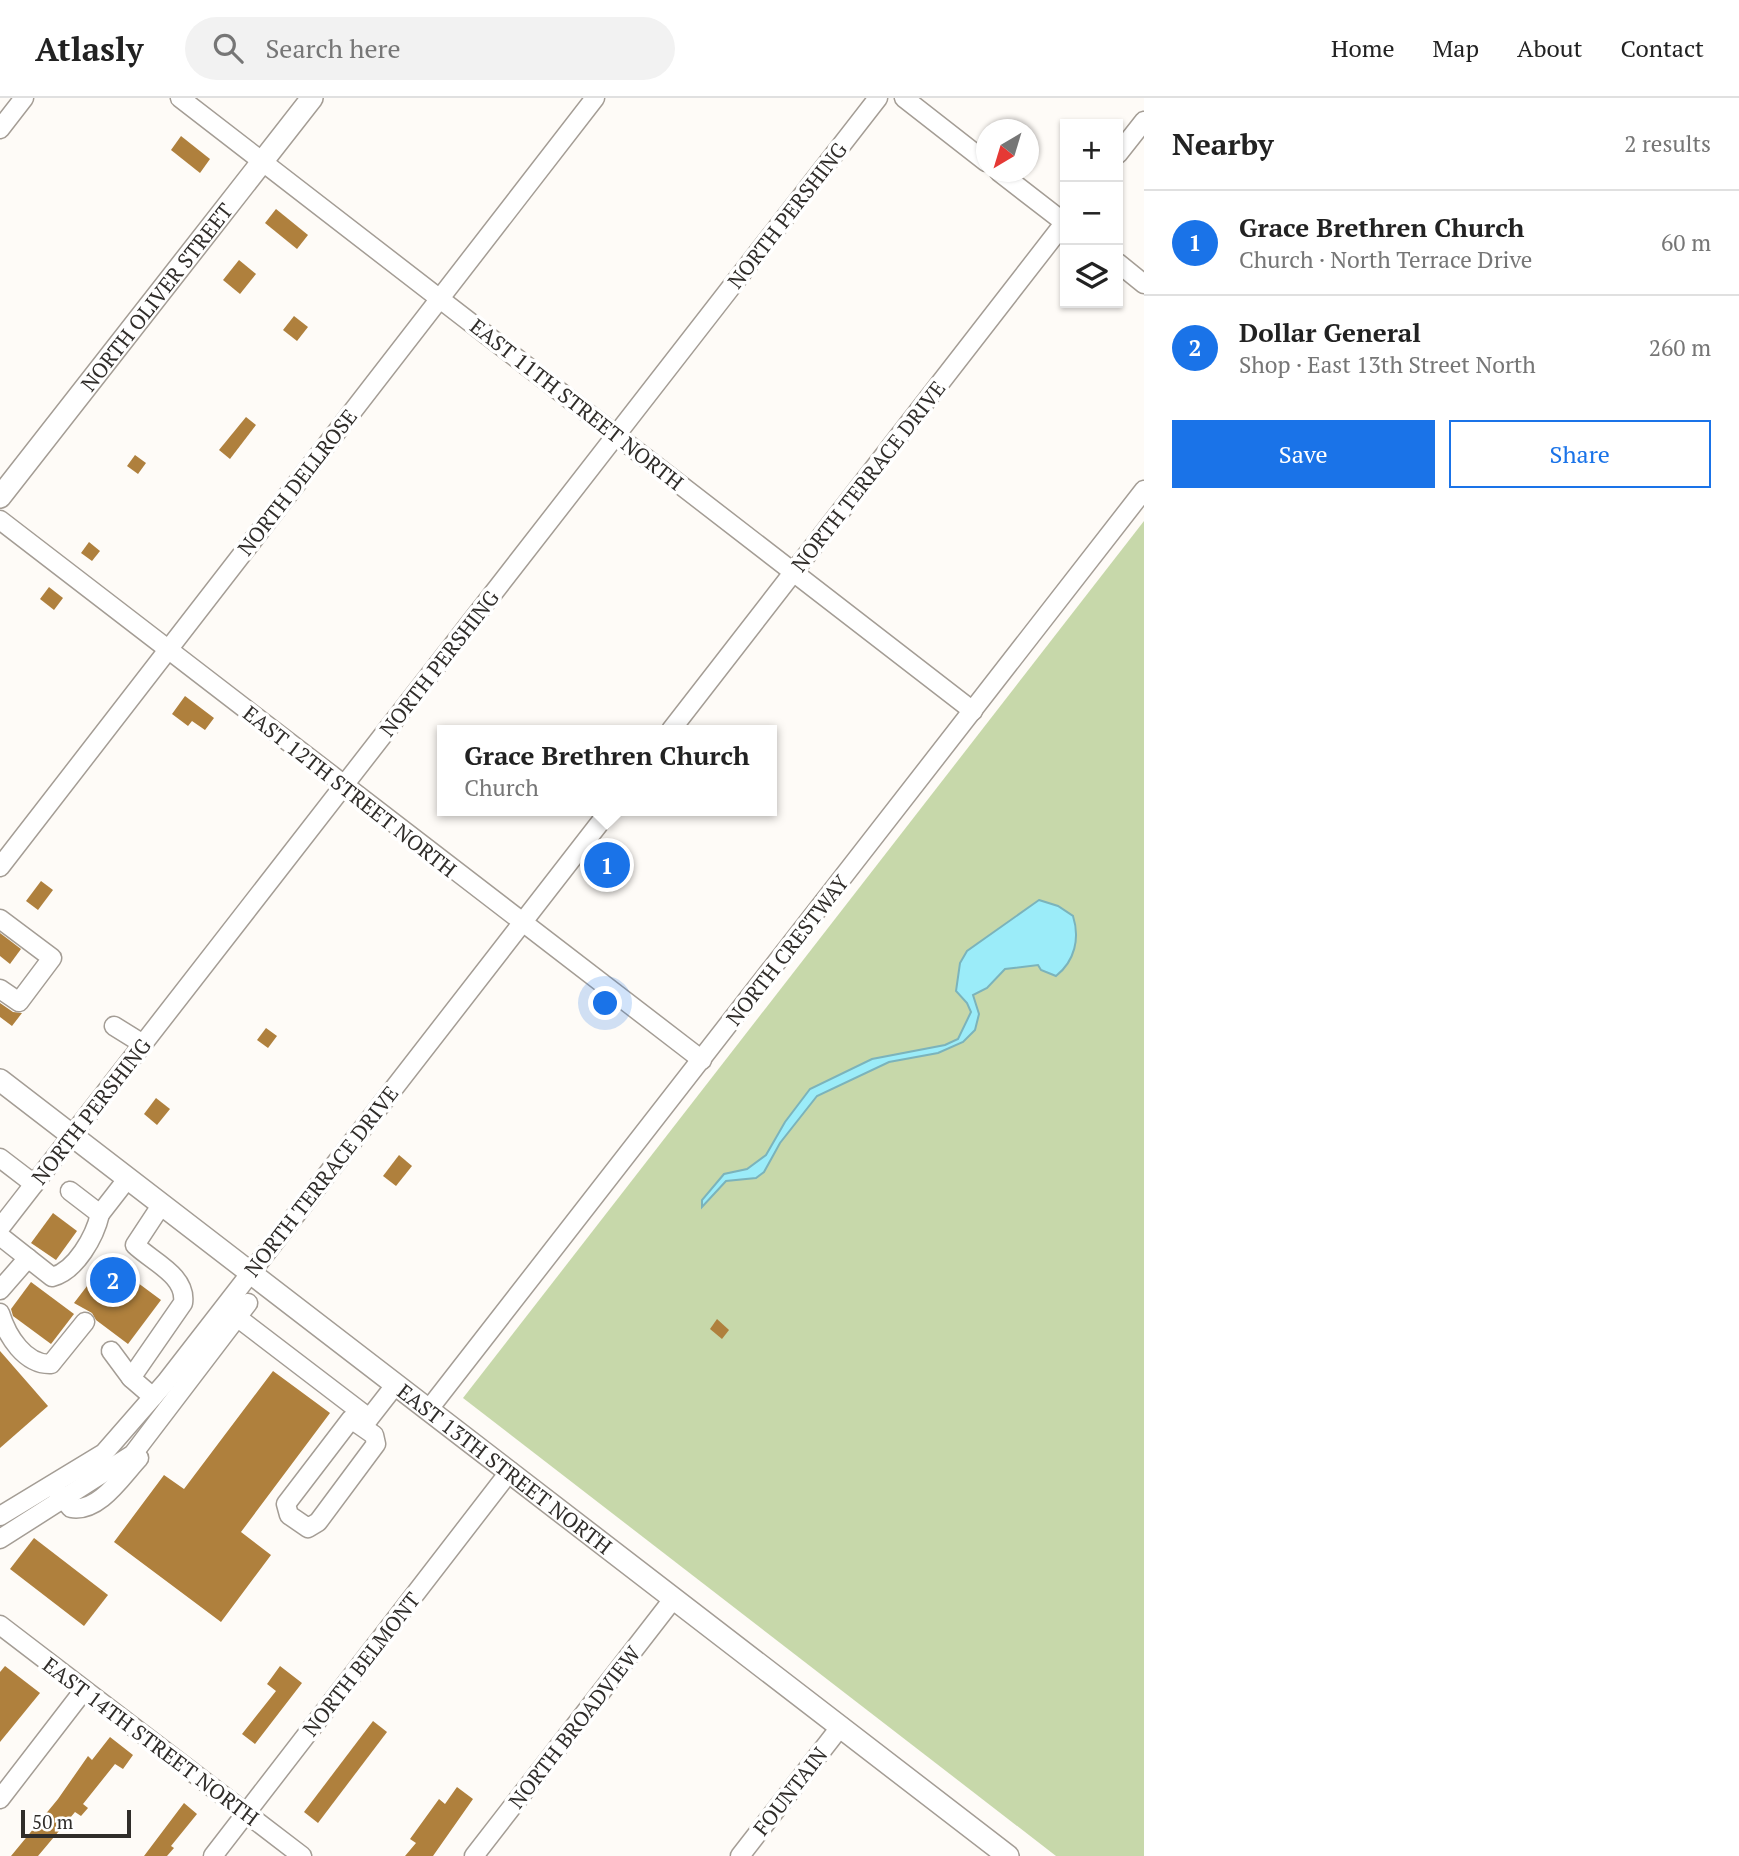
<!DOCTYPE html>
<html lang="en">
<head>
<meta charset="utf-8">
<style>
  :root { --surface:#fff; --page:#f2f2f2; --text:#222; --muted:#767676; --line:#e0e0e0; --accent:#1a73e8 }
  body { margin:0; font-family:"PT Serif",serif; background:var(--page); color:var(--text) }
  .controls { position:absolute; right:21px; top:21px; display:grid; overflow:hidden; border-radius:0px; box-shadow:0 2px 5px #0004 }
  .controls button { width:63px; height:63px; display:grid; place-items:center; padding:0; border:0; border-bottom:2px solid var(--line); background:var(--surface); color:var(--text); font:35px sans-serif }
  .compass { position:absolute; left:976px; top:21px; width:63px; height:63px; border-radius:50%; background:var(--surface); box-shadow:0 2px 5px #0004; rotate:218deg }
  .scale { position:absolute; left:21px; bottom:18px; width:110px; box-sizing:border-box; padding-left:7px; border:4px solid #302d2a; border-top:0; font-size:19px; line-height:24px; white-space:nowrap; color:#302d2a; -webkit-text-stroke:5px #fff; paint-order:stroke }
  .you { position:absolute; left:606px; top:906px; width:24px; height:24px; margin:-18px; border:5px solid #fff; border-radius:50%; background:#1a73e8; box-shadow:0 0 0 10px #1a73e833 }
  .badge { display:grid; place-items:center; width:46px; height:46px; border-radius:50%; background:var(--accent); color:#fff; font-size:23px; font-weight:700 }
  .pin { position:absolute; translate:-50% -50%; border:4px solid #fff; box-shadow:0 2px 7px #0006 }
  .popup { position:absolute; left:437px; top:627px; width:340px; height:91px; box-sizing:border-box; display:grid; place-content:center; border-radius:0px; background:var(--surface); filter:drop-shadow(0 2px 5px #0005); font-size:23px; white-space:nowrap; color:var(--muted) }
  .popup b { font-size:26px; color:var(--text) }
  .popup::after { content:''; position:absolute; left:50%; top:100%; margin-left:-14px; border:14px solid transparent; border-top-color:var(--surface) }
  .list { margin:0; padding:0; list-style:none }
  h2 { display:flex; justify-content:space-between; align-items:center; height:91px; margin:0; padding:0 28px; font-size:30px }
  h2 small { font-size:23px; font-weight:400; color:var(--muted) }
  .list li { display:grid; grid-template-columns:46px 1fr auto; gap:21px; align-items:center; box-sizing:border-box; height:105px; padding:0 28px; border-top:2px solid var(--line) }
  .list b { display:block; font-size:26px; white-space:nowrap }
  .list p { margin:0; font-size:23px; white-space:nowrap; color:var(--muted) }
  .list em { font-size:23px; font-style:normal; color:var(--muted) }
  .actions { display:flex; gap:14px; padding:21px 28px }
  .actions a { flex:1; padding:16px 0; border:2px solid var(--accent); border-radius:0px; text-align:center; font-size:24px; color:var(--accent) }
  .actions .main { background:var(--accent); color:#fff }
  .icon { flex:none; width:38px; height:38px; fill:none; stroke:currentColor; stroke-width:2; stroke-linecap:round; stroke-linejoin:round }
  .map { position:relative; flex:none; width:1144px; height:1758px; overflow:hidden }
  header { display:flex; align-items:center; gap:42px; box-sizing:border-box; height:98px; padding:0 35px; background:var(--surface); border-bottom:2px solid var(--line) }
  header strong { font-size:33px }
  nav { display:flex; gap:38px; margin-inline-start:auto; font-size:24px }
  .search { width:490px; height:63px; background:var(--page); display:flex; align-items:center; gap:18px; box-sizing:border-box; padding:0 24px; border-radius:38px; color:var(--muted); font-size:26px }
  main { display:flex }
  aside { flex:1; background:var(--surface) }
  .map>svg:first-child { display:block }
  .green { fill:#c7d8aa }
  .water { fill:#9becf9; stroke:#7bb3bb; stroke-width:2 }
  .building { fill:#af803d }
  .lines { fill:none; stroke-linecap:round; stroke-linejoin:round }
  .minor-casing { stroke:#a49d95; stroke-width:21 }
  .major-casing { stroke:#a49d95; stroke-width:24 }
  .minor { stroke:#fff; stroke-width:18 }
  .major { stroke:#fff; stroke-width:21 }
  .labels { text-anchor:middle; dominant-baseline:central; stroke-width:7; stroke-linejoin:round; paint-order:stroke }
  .street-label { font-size:21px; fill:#302d2a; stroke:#fff }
</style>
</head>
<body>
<header>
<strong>Atlasly</strong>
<div class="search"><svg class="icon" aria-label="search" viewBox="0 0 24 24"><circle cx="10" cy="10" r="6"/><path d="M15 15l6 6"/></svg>Search here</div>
<nav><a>Home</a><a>Map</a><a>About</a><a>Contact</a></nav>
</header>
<main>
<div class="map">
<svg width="1144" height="1758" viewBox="0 0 1144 1758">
  <rect width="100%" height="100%" fill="#fefbf7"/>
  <polygon class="green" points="1144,423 1144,1758 1056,1758 463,1300"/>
  <path class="water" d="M 1039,802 L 1058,808 L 1073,818 C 1080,840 1075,863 1056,878 L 1041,872 L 1038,867 L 1005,871 L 987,890 L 973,897 L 979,916 L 975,932 L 963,944 L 938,955 L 889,964 L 817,998 L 780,1045 L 764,1074 L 756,1080 L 726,1083 L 702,1109 L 702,1102 L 724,1076 L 747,1071 L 766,1057 L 785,1024 L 810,991 L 872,961 L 945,947 L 958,941 L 971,914 L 967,905 L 956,893 L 960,865 L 967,853 Z"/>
  <g class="building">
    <polygon points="181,38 210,61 200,75 171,52"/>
    <polygon points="276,111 308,137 297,151 265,125"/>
    <polygon points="239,162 256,176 240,196 223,182"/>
    <polygon points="294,218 308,229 297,243 283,232"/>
    <polygon points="246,319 256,327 230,361 219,352"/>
    <polygon points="135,357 146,365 138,376 127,368"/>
    <polygon points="89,444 100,453 92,463 81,455"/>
    <polygon points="49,489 63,500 54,512 40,501"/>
    <polygon points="185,598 214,620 205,632 192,623 188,628 172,616"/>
    <polygon points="41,783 53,792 38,812 26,803"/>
    <polygon points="0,835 21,851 10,866 0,858"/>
    <polygon points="0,905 13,914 22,915 12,928 0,919"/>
    <polygon points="266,930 277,938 268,950 257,942"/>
    <polygon points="156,1000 170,1011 157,1027 144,1016"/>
    <polygon points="399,1057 412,1068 396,1088 383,1078"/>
    <polygon points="53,1115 77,1133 56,1162 31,1145"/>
    <polygon points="107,1162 161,1202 128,1246 96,1222 92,1215 74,1205"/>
    <polygon points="31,1184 74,1216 51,1246 13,1218 11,1211"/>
    <polygon points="717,1221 729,1232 722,1241 710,1231"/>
    <polygon points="0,1253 48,1308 0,1350"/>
    <polygon points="273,1273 330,1315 241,1434 271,1457 221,1524 114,1444 164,1377 184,1391"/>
    <polygon points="34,1440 108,1497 84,1528 10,1471"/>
    <polygon points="5,1568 40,1595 0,1644 0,1574"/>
    <polygon points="280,1568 302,1585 255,1646 242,1636 276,1593 267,1586"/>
    <polygon points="373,1623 387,1634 318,1725 304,1714"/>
    <polygon points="110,1639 133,1657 123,1671 115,1666 83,1706 88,1710 81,1718 75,1714 38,1758 11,1758 58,1701 88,1658 92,1662"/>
    <polygon points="457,1689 473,1701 433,1758 405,1758 416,1745 410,1741 439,1701 445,1706"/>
    <polygon points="184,1705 197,1716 171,1748 174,1750 167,1758 144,1758"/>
  </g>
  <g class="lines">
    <g class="minor-casing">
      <g id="minor">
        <polyline points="180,0 973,613"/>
        <polyline points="904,0 986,64"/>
        <polyline points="0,31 24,0"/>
        <polyline points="1118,56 1144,23"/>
        <polyline points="999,74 1065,125"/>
        <polyline points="1118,165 1144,186"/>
        <polyline points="0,422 702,962"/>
        <polyline points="671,632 1065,124"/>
        <polyline points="0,769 595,0"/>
        <polyline points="0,821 52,860 19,904 0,891"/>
        <polyline points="114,928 143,946"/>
        <polyline points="0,1060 34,1086"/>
        <polyline points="70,1093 100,1116 128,1080"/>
        <polyline points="0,1130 878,0"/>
        <path d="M 0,1138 L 52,1179 C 76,1173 95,1138 100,1116"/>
        <polyline points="0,1192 28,1160"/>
        <polyline points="229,1213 369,1320"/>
        <path d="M 0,1215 C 7,1238 25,1267 51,1266 L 85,1224"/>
        <polyline points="111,1253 131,1280"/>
        <path d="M 153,1299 L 131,1280 L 183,1205 C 187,1178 153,1164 135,1147 L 162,1106"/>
        <polyline points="429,1311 1144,392"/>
        <polygon points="351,1321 374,1337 376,1346 318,1424 308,1430 289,1417 286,1406"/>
        <polyline points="364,1327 396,1286"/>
        <path d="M 56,1392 L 71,1410 C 99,1415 122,1378 139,1360"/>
        <polyline points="0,1418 104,1355 166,1284 609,713"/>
        <polyline points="0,1441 133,1356 248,1205"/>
        <polyline points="0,1527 302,1758"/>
        <polyline points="0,1701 84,1592"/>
        <polyline points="213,1758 510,1373"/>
        <polyline points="474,1758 674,1500"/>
        <polyline points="740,1758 841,1628"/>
      </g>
    </g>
    <g class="major-casing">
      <g id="major">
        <path id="s1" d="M 0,399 L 312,0"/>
        <path id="s2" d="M 0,982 L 1008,1758"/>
      </g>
    </g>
    <use href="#minor" class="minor"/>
    <use href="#major" class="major"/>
  </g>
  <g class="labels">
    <g class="street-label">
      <text transform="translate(787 117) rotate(-52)">NORTH PERSHING</text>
      <text stroke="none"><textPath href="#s1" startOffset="254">NORTH OLIVER STREET</textPath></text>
      <text transform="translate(577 306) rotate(38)">EAST 11TH STREET NORTH</text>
      <text transform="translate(868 378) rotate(-52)">NORTH TERRACE DRIVE</text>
      <text transform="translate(297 384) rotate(-52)">NORTH DELLROSE</text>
      <text transform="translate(439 565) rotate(-52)">NORTH PERSHING</text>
      <text transform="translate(350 693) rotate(38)">EAST 12TH STREET NORTH</text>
      <text transform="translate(787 852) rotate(-52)">NORTH CRESTWAY</text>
      <text transform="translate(91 1013) rotate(-52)">NORTH PERSHING</text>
      <text transform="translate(321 1083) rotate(-52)">NORTH TERRACE DRIVE</text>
      <text stroke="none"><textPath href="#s2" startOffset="637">EAST 13TH STREET NORTH</textPath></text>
      <text transform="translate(361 1566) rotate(-52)">NORTH BELMONT</text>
      <text transform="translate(574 1629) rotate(-52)">NORTH BROADVIEW</text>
      <text transform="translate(151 1643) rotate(37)">EAST 14TH STREET NORTH</text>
      <text transform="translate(790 1693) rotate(-52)">FOUNTAIN</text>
    </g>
  </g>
</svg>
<div class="controls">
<button>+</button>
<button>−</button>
<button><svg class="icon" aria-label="layers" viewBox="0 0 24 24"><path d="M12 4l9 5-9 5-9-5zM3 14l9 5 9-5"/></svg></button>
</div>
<svg class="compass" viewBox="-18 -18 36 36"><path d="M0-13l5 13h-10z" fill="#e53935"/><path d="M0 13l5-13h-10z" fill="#767676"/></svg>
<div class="scale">50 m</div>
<div class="you"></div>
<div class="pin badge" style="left:607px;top:767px">1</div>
<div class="popup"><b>Grace Brethren Church</b>Church</div>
<div class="pin badge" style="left:113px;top:1182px">2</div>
</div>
<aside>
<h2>Nearby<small>2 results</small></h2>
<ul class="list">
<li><span class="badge">1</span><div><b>Grace Brethren Church</b><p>Church · North Terrace Drive</p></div><em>60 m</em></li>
<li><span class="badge">2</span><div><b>Dollar General</b><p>Shop · East 13th Street North</p></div><em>260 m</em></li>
</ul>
<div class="actions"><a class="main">Save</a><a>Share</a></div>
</aside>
</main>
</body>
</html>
